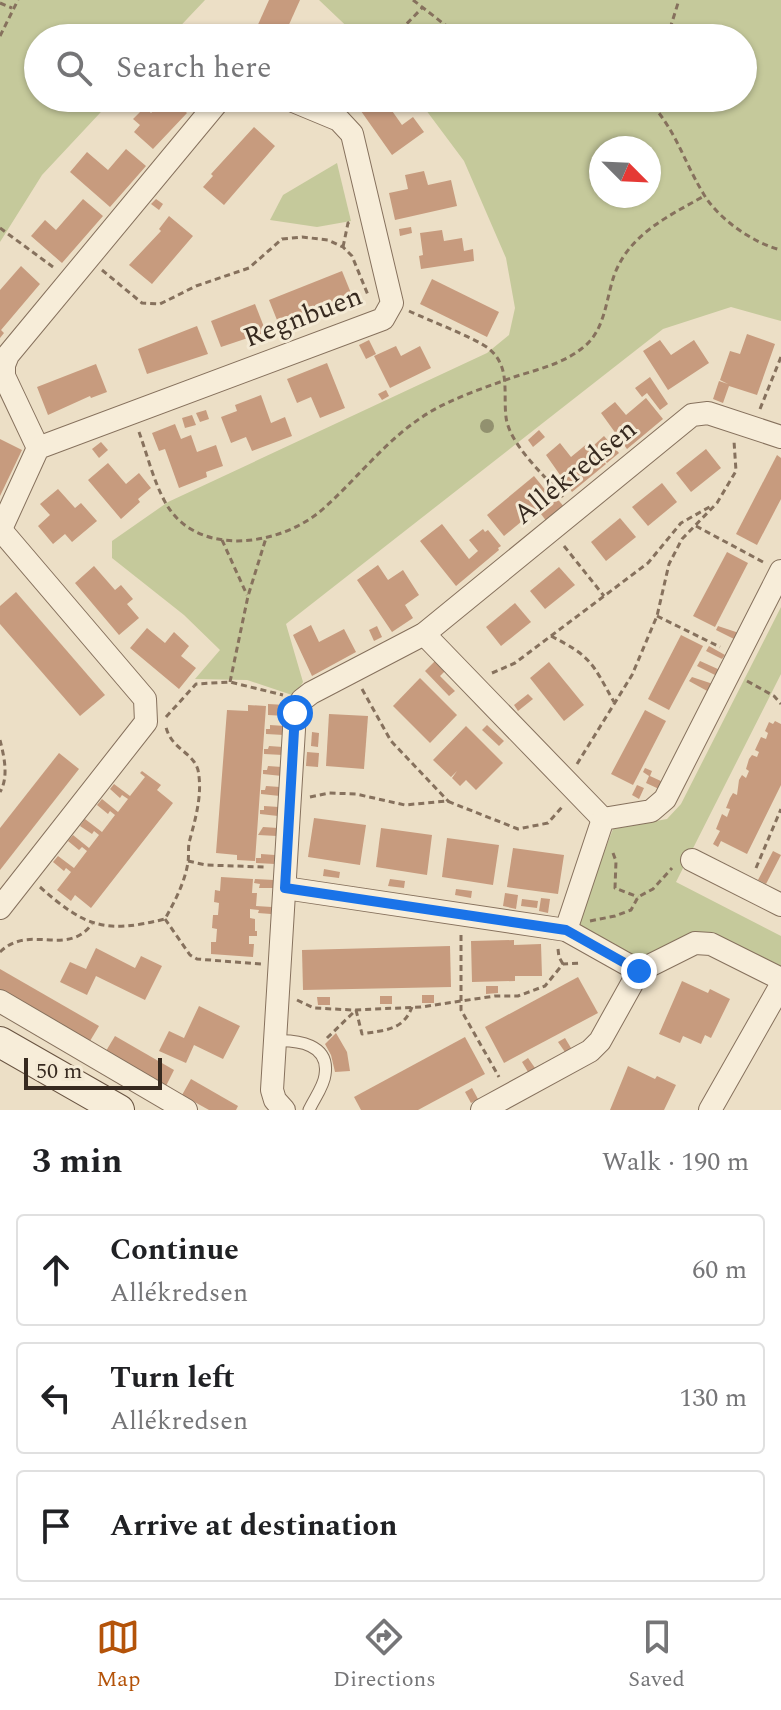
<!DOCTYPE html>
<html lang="en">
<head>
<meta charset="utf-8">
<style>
  :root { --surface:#fff; --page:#f6f6f6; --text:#202124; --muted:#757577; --line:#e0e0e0; --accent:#b45309 }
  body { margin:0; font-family:Spectral,serif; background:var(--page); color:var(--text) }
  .compass { position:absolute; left:589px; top:136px; width:72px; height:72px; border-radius:50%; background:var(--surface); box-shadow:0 2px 6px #0004; rotate:114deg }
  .scale { position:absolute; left:24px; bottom:20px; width:138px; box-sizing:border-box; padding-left:8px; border:4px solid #372a20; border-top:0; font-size:22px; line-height:28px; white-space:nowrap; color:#372a20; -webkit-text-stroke:6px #f4ead5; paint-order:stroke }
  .stop { position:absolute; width:24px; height:24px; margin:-18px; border:6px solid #1a73e8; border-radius:50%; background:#fff }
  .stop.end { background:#1a73e8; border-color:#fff; box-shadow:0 2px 8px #0008 }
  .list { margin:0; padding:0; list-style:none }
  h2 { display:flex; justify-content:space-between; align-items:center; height:104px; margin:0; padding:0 32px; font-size:34px }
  h2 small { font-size:26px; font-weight:400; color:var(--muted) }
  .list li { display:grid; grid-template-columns:52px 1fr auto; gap:24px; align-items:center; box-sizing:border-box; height:112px; margin:0 16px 16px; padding:0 16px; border:2px solid var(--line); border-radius:8px }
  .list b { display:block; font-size:30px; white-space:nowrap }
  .list p { margin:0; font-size:26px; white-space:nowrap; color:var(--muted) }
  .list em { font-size:26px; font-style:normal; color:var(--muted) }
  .icon { flex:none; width:44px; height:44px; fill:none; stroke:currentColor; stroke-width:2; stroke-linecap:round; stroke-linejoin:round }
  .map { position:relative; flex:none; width:781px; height:1110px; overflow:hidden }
  .search { position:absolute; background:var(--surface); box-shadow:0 2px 6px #0004; left:24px; right:24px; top:24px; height:88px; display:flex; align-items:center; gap:20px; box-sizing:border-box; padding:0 28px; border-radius:44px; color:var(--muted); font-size:30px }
  .sheet { height:488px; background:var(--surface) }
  nav { display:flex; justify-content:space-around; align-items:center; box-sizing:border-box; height:112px; border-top:2px solid var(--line); background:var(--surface); font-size:22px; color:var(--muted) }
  nav a { display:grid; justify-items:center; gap:4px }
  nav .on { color:var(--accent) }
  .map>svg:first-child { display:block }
  .green { fill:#c5c99b; fill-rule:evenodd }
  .building { fill:#c79b7e }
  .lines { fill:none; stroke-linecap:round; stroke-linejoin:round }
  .lane-casing { stroke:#86715d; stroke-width:13 }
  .street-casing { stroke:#86715d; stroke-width:24 }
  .secondary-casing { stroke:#685340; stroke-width:32 }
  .path { stroke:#86715d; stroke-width:3; stroke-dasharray:6 4; stroke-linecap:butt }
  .lane { stroke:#f7edd9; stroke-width:11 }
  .street { stroke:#f7edd9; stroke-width:22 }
  .secondary { stroke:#f7edd9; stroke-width:30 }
  .tree { fill:#92916f }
  .route { stroke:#1a73e8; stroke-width:10 }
  .labels { text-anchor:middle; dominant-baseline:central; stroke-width:6; stroke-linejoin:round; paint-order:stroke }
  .street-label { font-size:28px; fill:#372a20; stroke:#f4ead5 }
</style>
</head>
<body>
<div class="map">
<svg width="781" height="1110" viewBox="0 0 781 1110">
  <rect width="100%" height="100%" fill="#ecdfc6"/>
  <g class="green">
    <polygon points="0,0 205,0 169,38 38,38 38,98 114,98 42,175 0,242"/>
    <path d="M 319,0 L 781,0 L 781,321 L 731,307 L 663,329 L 286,624 L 303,682 L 295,696 L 247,680 L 195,679 L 220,650 L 184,615 L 112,558 L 112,541 L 168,502 L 487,353 L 509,335 L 515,308 L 506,258 L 464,161 L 417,98 L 743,98 L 743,38 L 359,38 ZM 601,148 L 649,148 L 649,196 L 601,196 Z"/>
    <polygon points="337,163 351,221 317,227 270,220 283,195"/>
    <polygon points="781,607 781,674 676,882 781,936 781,972 706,932 654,953 637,956 574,930 613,829 667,819 681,804"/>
  </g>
  <g class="building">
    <polygon points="269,0 300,0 283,38 252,38"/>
    <polygon points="166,98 172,98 187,113 153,149 134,132 140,125 133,119 145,107 151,113"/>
    <polygon points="174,98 196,98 198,100 188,111"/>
    <polygon points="365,98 383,98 402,125 413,117 424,132 392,155 356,104"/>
    <polygon points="254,127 275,146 224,205 203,187 213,176 211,174"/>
    <polygon points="126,149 146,166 110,207 70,172 87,152 108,170"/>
    <polygon points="424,171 428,185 451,180 457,206 395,220 389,193 408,189 405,175"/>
    <polygon points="83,199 103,216 62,263 31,236 45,220 56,230"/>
    <polygon points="156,199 163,204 159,210 151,204"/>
    <polygon points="169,216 193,236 152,284 129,265 161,231 159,229"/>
    <polygon points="411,227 412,233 400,236 399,229"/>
    <polygon points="442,230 444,241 462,238 464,251 473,249 474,261 421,269 419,256 423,255 420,233"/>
    <polygon points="21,266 40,284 1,330 4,333 0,338 0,290"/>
    <polygon points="342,271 353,298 279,325 269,300"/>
    <polygon points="432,279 499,312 487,337 420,304"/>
    <polygon points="255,304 266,332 221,347 211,321"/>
    <polygon points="197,326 208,354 147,374 138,349"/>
    <polygon points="747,334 775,344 757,395 729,386 723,403 713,399 719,381 728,384 720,380 730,351 740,354"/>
    <polygon points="369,340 376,354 366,359 359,345"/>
    <polygon points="660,340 671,355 694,340 709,363 668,390 643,351"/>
    <polygon points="396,346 401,356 420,346 431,368 390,388 374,356"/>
    <polygon points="327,363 345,408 320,418 311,397 297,403 287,379"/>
    <polygon points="96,364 107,392 91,398 90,396 48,415 37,387"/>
    <polygon points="650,377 668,404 660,410 647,393 642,397 635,388"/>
    <polygon points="386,390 389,396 382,400 378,394"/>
    <polygon points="261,395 271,423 285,417 292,436 252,451 246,437 231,443 221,417 237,411 235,405"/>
    <polygon points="646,398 663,419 627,449 601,413 615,402 626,415"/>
    <polygon points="206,410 209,419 200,422 196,413"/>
    <polygon points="192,415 196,425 185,428 182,418"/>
    <polygon points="175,424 181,439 191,435 197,452 216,445 223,466 206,472 207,477 179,488 165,449 159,451 152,433"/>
    <polygon points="539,430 545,437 533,447 528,440"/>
    <polygon points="604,436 619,453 607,463 593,446"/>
    <polygon points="0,439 22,450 0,496"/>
    <polygon points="101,442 108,450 99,458 92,449"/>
    <polygon points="560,443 571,457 588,443 606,464 572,492 546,455"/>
    <polygon points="706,449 721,468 691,492 676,473"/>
    <polygon points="777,455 781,458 781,499 757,545 736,534"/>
    <polygon points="108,463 126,484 139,473 151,488 138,499 140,502 121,519 88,480"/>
    <polygon points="534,476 551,497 504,536 487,515"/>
    <polygon points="662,483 677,502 648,526 632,507"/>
    <polygon points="58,489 75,508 81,503 97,521 72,542 65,534 53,544 38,526 50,515 40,504"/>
    <polygon points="555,496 565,508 547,522 538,510"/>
    <polygon points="620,518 636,537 606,561 591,542"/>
    <polygon points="442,524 469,559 478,551 469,540 483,529 485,532 488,530 501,546 498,548 499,550 456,586 420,541"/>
    <polygon points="727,552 748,563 715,627 693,616"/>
    <polygon points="378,565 388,580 403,570 419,595 405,605 413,618 392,632 357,580"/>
    <polygon points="94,566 115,590 121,585 133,599 127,604 139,618 119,635 75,583"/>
    <polygon points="559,567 575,585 545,609 530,591"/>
    <polygon points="16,592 105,695 80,716 0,624 0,606"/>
    <polygon points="515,603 531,622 501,646 486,627"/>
    <polygon points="311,625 319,642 344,629 356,652 312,676 293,635"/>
    <polygon points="377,626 382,637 374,641 369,630"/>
    <polygon points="718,626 739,633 736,640 716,630"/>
    <polygon points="147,628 165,643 174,632 189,646 181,656 196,668 179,689 130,648"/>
    <polygon points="681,635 703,646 669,710 648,699"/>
    <polygon points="709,646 725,655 722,659 706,651"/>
    <polygon points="435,661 445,671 440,676 455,691 449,696 425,671"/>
    <polygon points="700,661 720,670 717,676 697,666"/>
    <polygon points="549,662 584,705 564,721 530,678"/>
    <polygon points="692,677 713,684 709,692 689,681"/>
    <polygon points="420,678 457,715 430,743 393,706"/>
    <polygon points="528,694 533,699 518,711 514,705"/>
    <polygon points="268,704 286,705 285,716 268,715"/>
    <polygon points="248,705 266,706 255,861 237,860 237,855 216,853 227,710 248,711"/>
    <polygon points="645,710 666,721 633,785 611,774"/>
    <polygon points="329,714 368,716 364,769 326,766"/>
    <polygon points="775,721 781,724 781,785 747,854 721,841 718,847 713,844 720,831 716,829 722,814 727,817 730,809 726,808 730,798 733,793 737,795 739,780 742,775 746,778 749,771 746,769 749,759 752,755 757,757 759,752 755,750 761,737 766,739 768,733 765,731 769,722 773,724"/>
    <polygon points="270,725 285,726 284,735 266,734 266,729 270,729"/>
    <polygon points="487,725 504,741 499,746 482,730"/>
    <polygon points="466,726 503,763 476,790 466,780 460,786 452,778 457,771 451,777 433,760"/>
    <polygon points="312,732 319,733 318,747 311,746"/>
    <polygon points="269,746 283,747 283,755 264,754 264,749 268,749"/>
    <polygon points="307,752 319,753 318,767 306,766"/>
    <polygon points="59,753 79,769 0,870 0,828"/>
    <polygon points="268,766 282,767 282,776 263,774 263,770 267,770"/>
    <polygon points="645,768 652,771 650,776 663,782 659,789 646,783 649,776 643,772"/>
    <polygon points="142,771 161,785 157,790 173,803 91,908 75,895 71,901 57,890 71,872 66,868 64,871 53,862 58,856 74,868 87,851 82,847 79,850 68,841 73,835 89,848 99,835 94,831 92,834 80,826 85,819 102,832 115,815 110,811 108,814 97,805 102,799 118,812 128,799 122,795 120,798 110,789 114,784 130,796 145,777 140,773"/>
    <polygon points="637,785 644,788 639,799 632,795"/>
    <polygon points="266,786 280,787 280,796 261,794 261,790 265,790"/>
    <polygon points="264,806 279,807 278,816 260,814 260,810 264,810"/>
    <polygon points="314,818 366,825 360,865 308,857"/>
    <polygon points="263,827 278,828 277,836 258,835"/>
    <polygon points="381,828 432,835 427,875 376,867"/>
    <polygon points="447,838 499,845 493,885 442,877"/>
    <polygon points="513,848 564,855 558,894 507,887"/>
    <polygon points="773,851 781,855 766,884 758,880"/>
    <polygon points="261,854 275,855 275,864 256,863 256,858 261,858"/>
    <polygon points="324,869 340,872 339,878 323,876"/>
    <polygon points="221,877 253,879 252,893 257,893 256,906 272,907 271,914 258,913 259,910 250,909 250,918 255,919 255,931 257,931 257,936 249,936 249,944 254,944 253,957 211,954 211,942 216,942 217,929 212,928 213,915 218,915 219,903 214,902 215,890 220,891"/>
    <polygon points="255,879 274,880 274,888 259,888 260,884 254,883"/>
    <polygon points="390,879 405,881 404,888 388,886"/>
    <polygon points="456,889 472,891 471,898 455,895"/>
    <polygon points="505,893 518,895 516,909 503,906"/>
    <polygon points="541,898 550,899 548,913 539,911"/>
    <polygon points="522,899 538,901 537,908 521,906"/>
    <polygon points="514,940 514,945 541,944 542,976 515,976 515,981 472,982 471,941"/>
    <polygon points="450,946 451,987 303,990 302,950"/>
    <polygon points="96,948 135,968 141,956 162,966 145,1000 96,976 87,995 60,982 70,962 86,969"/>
    <polygon points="0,969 99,1026 90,1041 0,990"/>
    <polygon points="578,977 598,1013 504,1063 485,1027"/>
    <polygon points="682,981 708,993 710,989 730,999 711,1038 705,1035 701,1044 683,1036 680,1043 659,1034"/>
    <polygon points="486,986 498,986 498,993 486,994"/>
    <rect x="422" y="995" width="12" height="8"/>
    <rect x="380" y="996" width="12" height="8"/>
    <polygon points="317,997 330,997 330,1005 318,1005"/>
    <polygon points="199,1006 240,1026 223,1059 194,1045 186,1063 159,1051 169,1031 184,1038"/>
    <polygon points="336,1033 347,1052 350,1071 335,1072 331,1055 325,1044"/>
    <polygon points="115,1036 174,1070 166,1086 106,1051"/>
    <polygon points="465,1037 485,1074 418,1110 361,1110 354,1097"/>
    <polygon points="565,1038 571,1048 565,1052 558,1042"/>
    <polygon points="528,1058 535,1068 528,1072 522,1062"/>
    <polygon points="628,1066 655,1079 657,1076 676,1085 664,1110 610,1110"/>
    <polygon points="191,1079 238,1106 236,1110 209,1110 182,1095"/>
    <polygon points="472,1088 478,1099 471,1103 465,1092"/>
  </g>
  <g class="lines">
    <g class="lane-casing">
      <path id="lane" d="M 275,1041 C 298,1040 330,1044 325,1075 C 324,1086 314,1099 309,1110"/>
    </g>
    <g class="street-casing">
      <g id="street">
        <polyline points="38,448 4,376 4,365 8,355 221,98"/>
        <polyline points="0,529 145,699 146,722 0,908"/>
        <polyline points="1,529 38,448 383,319 392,303 352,134 339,120 286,98"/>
        <polyline points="424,634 603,819"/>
        <polyline points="692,860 781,905"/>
        <polyline points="285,888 566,930 639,971"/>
        <polyline points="566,930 603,819 651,811 665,799 781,571"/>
        <polyline points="0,1001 186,1110"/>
        <polyline points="284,1110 275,1100 272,1090 295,713 302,700 311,693 424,634 692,415 708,413 781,437"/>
        <polyline points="482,1110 590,1051 600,1041 639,971 695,943 711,944 781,979"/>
        <polyline points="710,1110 781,985"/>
      </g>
    </g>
    <g class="secondary-casing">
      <polyline id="secondary" points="0,1042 119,1110"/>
    </g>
    <g class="path">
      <polyline points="413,0 462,38"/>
      <polyline points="0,3 12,8"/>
      <polyline points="0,36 18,0"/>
      <polyline points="393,38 422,8"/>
      <polyline points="667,38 679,0"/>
      <path d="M 646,98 C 676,129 682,158 703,193 C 718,219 753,243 781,250"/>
      <polyline points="0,228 53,267"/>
      <polyline points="343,247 348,223 351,221"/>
      <polyline points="102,270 142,303 160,304 196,286 249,268 282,239 302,237 328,240 343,247 352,256 368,295"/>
      <path d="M 409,311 C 430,321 471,336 488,348 C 511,366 503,392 506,417 C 509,444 545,476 563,497"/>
      <polyline points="760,409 781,357"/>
      <path d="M 139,432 C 147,454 153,479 164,500 C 194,559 280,547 323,509 C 359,477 388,437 430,412 C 453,398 489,386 514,377 C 539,369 566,363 586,345 C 606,327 606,297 615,273 C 631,233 669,216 704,196"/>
      <polyline points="696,526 763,562"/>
      <polyline points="222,540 247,595"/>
      <polyline points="564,546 604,596"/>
      <polyline points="657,616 720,647"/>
      <path d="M 551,636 C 592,657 592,663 614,702"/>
      <polyline points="492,673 515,663 648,563 681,523 713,505"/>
      <polyline points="747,681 774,696 781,704"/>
      <polyline points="230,682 248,596 266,538"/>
      <polyline points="362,689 391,741 449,802"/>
      <polyline points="166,717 196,684 230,682 283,695"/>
      <path d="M 0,740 C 4,756 9,777 0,792"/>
      <polyline points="577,764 632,675 657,616 669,564 682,539 717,503 736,471 734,441"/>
      <polyline points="310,797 329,793 356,794 405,805 447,801 518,829 548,823 563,806"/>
      <polyline points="613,853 616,861 615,888 638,897"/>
      <polyline points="188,861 206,865 264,867"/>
      <polyline points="756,868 781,809"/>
      <path d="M 40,887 C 85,927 105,934 165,919 C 175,901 185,882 188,862 C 189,856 188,849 189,843 C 195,820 203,795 198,770 C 193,752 171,749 166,727"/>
      <polyline points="165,919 190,955 197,959 261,964"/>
      <polyline points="590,921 615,916 631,910 638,897 653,889 672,868"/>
      <polyline points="461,935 461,1010 499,1077"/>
      <polyline points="558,949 559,957 563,964"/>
      <path d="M 0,952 C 30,923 66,958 92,924"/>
      <polyline points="297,1000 314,1008 353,1010 421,1007 495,996 518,996 545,986 563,964 582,963"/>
      <path d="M 356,1010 L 362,1034 C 384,1030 403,1031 412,1007"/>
      <polyline points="327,1038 356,1010"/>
    </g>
    <use href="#lane" class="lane"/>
    <use href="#street" class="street"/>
    <use href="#secondary" class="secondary"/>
  </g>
  <circle class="tree" cx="487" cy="426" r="7"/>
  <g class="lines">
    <polyline class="route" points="295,713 285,888 566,930 639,971"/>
  </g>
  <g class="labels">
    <g class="street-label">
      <text transform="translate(303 317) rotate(-21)">Regnbuen</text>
      <text transform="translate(575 472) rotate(-39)">Allékredsen</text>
    </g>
  </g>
</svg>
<svg class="compass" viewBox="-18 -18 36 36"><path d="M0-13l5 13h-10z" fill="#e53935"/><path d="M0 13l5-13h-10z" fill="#757577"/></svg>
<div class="scale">50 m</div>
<div class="stop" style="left:295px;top:713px"></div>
<div class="stop end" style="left:639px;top:971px"></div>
<div class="search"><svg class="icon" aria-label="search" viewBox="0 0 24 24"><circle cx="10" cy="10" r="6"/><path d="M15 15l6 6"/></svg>Search here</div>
</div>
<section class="sheet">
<h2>3 min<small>Walk · 190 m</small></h2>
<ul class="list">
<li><svg class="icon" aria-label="ahead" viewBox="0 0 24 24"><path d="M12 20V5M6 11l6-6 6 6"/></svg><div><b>Continue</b><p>Allékredsen</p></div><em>60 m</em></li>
<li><svg class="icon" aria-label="left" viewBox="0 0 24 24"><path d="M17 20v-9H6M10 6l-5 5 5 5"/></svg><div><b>Turn left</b><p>Allékredsen</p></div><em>130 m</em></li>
<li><svg class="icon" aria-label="arrive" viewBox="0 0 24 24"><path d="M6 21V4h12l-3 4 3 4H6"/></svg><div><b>Arrive at destination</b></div></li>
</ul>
</section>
<nav>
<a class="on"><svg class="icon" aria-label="map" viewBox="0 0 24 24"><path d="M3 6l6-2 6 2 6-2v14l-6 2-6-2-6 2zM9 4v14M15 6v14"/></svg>Map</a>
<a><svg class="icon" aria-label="directions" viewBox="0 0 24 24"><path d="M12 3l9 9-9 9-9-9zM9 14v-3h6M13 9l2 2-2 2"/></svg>Directions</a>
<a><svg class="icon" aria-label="saved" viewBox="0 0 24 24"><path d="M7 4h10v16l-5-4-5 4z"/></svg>Saved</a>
</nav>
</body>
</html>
